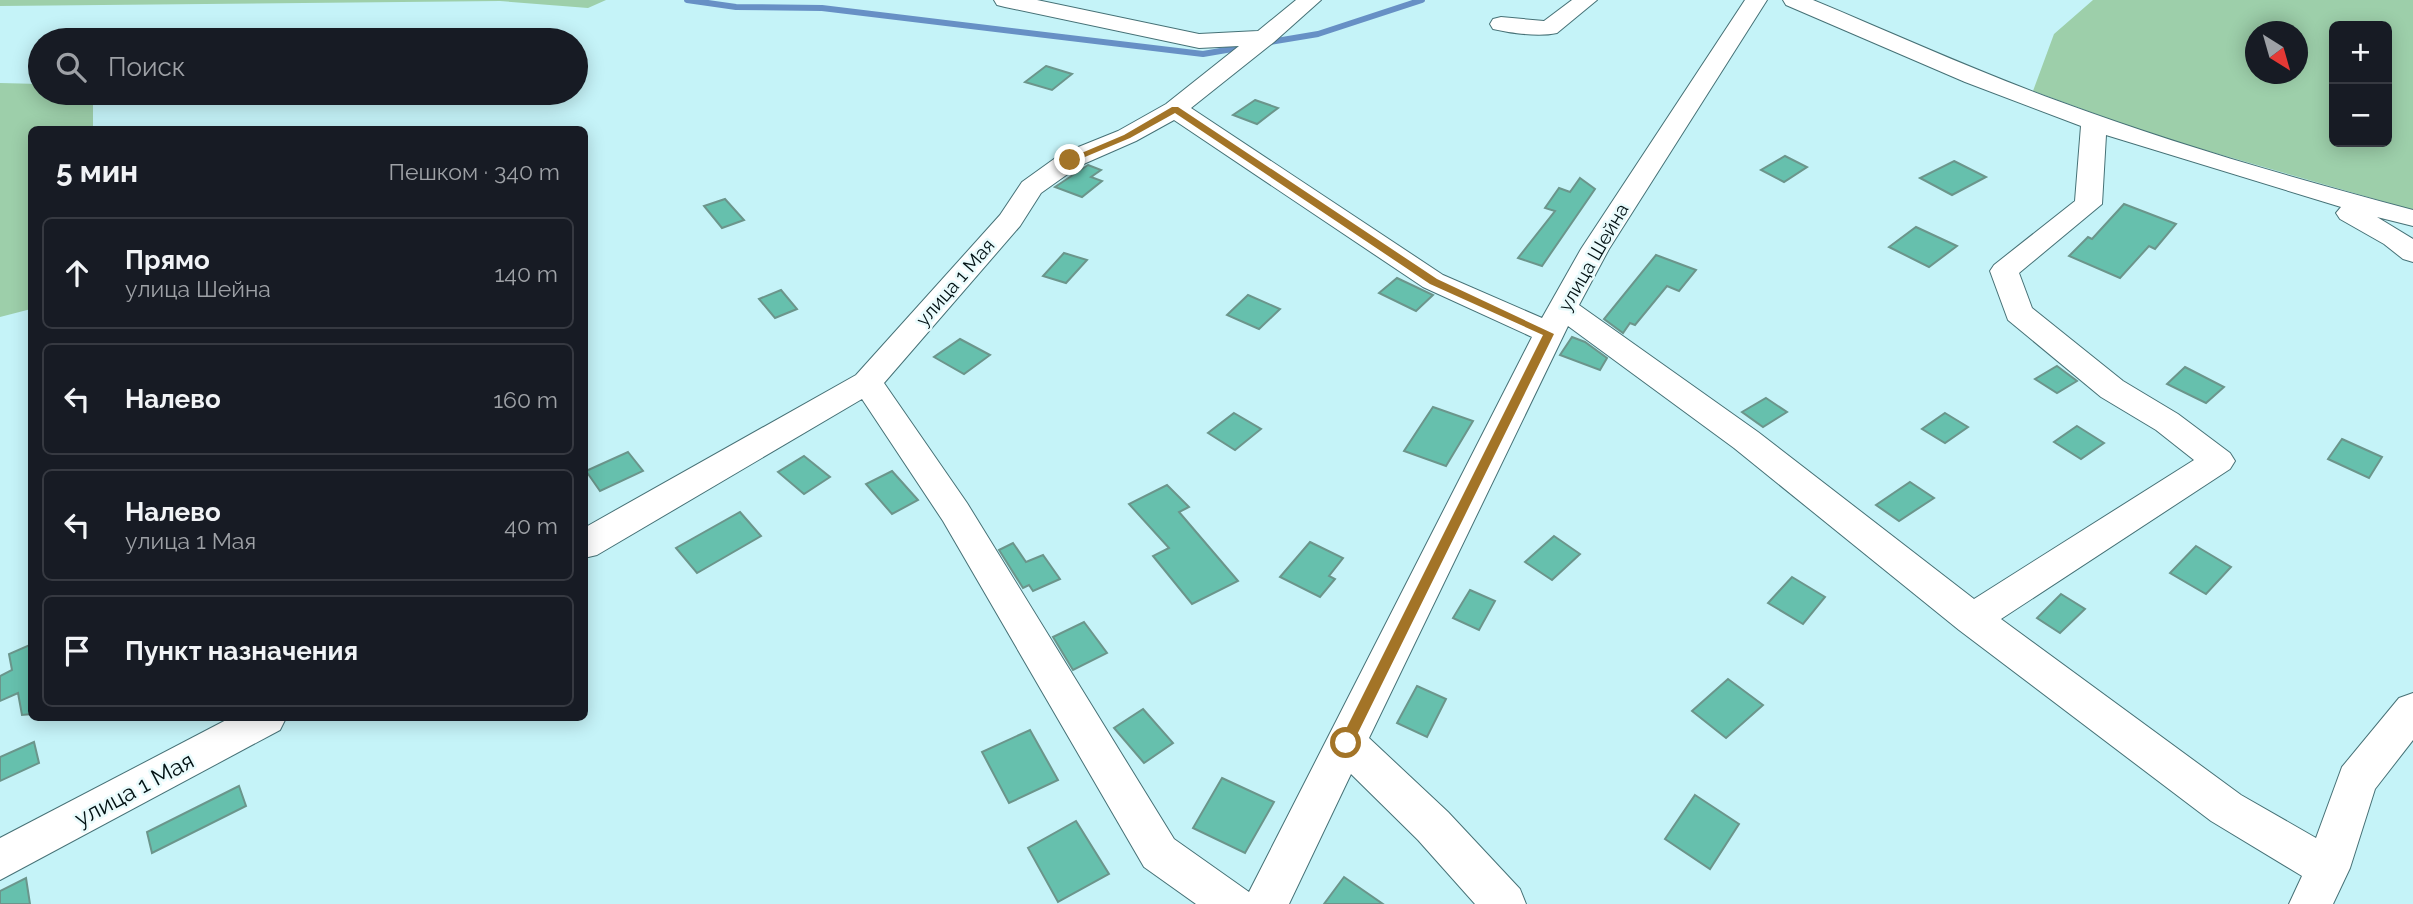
<!DOCTYPE html>
<html lang="ru">
<head>
<meta charset="utf-8">
<style>
  :root { --surface:#171b24; --page:#242831; --text:#f1f3f6; --muted:#9ea1a6; --line:#363941 }
  body { margin:0; font-family:Raleway,sans-serif; background:var(--page); color:var(--text) }
  .controls { position:absolute; right:21px; top:21px; display:grid; overflow:hidden; border-radius:10px; box-shadow:0 4px 18px #0003 }
  .controls button { width:63px; height:63px; display:grid; place-items:center; padding:0; border:0; border-bottom:2px solid var(--line); background:var(--surface); color:var(--text); font:35px sans-serif }
  .compass { position:absolute; left:2245px; top:21px; width:63px; height:63px; border-radius:50%; background:var(--surface); box-shadow:0 4px 18px #0003; rotate:143deg }
  .stop { position:absolute; width:21px; height:21px; margin:-16px; border:5px solid #a37427; border-radius:50%; background:#fff }
  .stop.end { background:#a37427; border-color:#fff; box-shadow:0 2px 7px #0008 }
  .list { margin:0; padding:0; list-style:none }
  h2 { display:flex; justify-content:space-between; align-items:center; height:91px; margin:0; padding:0 28px; font-size:30px }
  h2 small { font-size:23px; font-weight:400; color:var(--muted) }
  .list li { display:grid; grid-template-columns:46px 1fr auto; gap:21px; align-items:center; box-sizing:border-box; height:112px; margin:0 14px 14px; padding:0 14px; border:2px solid var(--line); border-radius:10px }
  .list b { display:block; font-size:26px; white-space:nowrap }
  .list p { margin:0; font-size:23px; white-space:nowrap; color:var(--muted) }
  .list em { font-size:23px; font-style:normal; color:var(--muted) }
  .icon { flex:none; width:38px; height:38px; fill:none; stroke:currentColor; stroke-width:2; stroke-linecap:round; stroke-linejoin:round }
  .map { position:relative; flex:none; width:2413px; height:904px; overflow:hidden }
  .search { position:absolute; background:var(--surface); box-shadow:0 4px 18px #0003; left:28px; top:28px; width:560px; height:77px; display:flex; align-items:center; gap:18px; box-sizing:border-box; padding:0 24px; border-radius:38px; color:var(--muted); font-size:26px }
  .panel { position:absolute; background:var(--surface); box-shadow:0 4px 18px #0003; left:28px; top:126px; width:560px; height:595px; border-radius:10px }
  .map>svg:first-child { display:block }
  .green { fill:#9dcfaa; fill-rule:evenodd }
  .lines { fill:none; stroke-linecap:round; stroke-linejoin:round }
  .stream { stroke:#6790c5; stroke-width:6 }
  .building { fill:#66c0ad; stroke:#6b958b; stroke-width:2 }
  .minor-casing { stroke:#467176; stroke-width:2 }
  .minor { fill:#fff; fill-rule:evenodd }
  .route { fill:#a37427 }
  .labels { text-anchor:middle; dominant-baseline:central; stroke-width:5; stroke-linejoin:round; paint-order:stroke }
  .street-label { font-size:19px; fill:#021113; stroke:#e9fbfc }
  .near-street-label { font-size:23px; fill:#021113; stroke:#e9fbfc }
</style>
</head>
<body>
<div class="map">
<svg width="2413" height="904" viewBox="0 0 2413 904">
  <rect width="100%" height="100%" fill="#c5f3f8"/>
  <g class="green">
    <polygon points="0,0 606,0 588,8 500,1 0,6"/>
    <path d="M 2093,0 L 2413,0 L 2413,210 L 2156,136 L 2033,91 L 2054,34 ZM 2334,26 L 2387,26 L 2387,142 L 2334,142 ZM 2256,32 L 2298,32 L 2298,74 L 2256,74 Z"/>
    <polygon points="0,83 40,84 40,93 93,93 93,129 32,130 31,309 0,317"/>
  </g>
  <g class="lines">
    <g class="stream">
      <polyline points="687,0 736,7 822,8 1203,54 1244,47"/>
      <polyline points="1264,43 1318,34 1422,0"/>
    </g>
  </g>
  <g class="building">
    <polygon points="1046,66 1072,74 1052,90 1025,82"/>
    <polygon points="1255,100 1278,108 1257,124 1233,115"/>
    <polygon points="1785,156 1807,167 1784,182 1761,170"/>
    <polygon points="1954,161 1986,177 1952,195 1920,178"/>
    <polygon points="1088,165 1101,170 1091,177 1102,181 1082,197 1055,187"/>
    <polygon points="1580,178 1595,189 1542,266 1518,258 1555,211 1545,208 1559,188 1570,192"/>
    <polygon points="725,199 744,220 722,228 704,206"/>
    <polygon points="2124,204 2176,224 2155,249 2149,246 2120,278 2069,256 2088,237 2092,239"/>
    <polygon points="1916,227 1957,246 1929,267 1889,247"/>
    <polygon points="1064,253 1087,260 1066,283 1043,276"/>
    <polygon points="1656,255 1696,270 1679,291 1667,286 1635,325 1630,323 1623,333 1604,319"/>
    <polygon points="1397,278 1433,295 1416,311 1379,293"/>
    <polygon points="781,290 797,309 775,318 759,299"/>
    <polygon points="1248,295 1280,309 1259,329 1227,315"/>
    <polygon points="1572,337 1585,342 1607,358 1600,370 1560,355"/>
    <polygon points="960,339 990,355 964,374 934,357"/>
    <polygon points="2057,366 2077,381 2057,393 2035,379"/>
    <polygon points="2185,367 2224,387 2206,403 2167,384"/>
    <polygon points="1766,398 1787,412 1763,427 1742,412"/>
    <polygon points="1433,407 1473,421 1446,466 1404,451"/>
    <polygon points="1234,413 1261,429 1235,450 1208,433"/>
    <polygon points="1945,413 1968,427 1945,443 1922,429"/>
    <polygon points="2077,426 2104,443 2081,459 2054,442"/>
    <polygon points="2342,439 2382,457 2369,478 2328,459"/>
    <polygon points="628,452 643,471 600,491 586,471"/>
    <polygon points="804,456 830,477 804,494 778,472"/>
    <polygon points="892,471 918,500 892,514 866,484"/>
    <polygon points="1910,482 1934,498 1899,521 1876,505"/>
    <polygon points="1167,485 1189,507 1179,512 1238,581 1192,604 1153,556 1169,548 1129,504"/>
    <polygon points="740,512 761,536 697,573 676,548"/>
    <polygon points="1554,536 1580,554 1552,580 1525,562"/>
    <polygon points="1310,542 1343,558 1329,576 1335,579 1320,597 1280,577"/>
    <polygon points="1013,543 1026,562 1043,555 1060,579 1033,591 1029,585 1023,588 999,550"/>
    <polygon points="2196,546 2231,567 2206,594 2170,573"/>
    <polygon points="1792,577 1825,597 1803,624 1768,603"/>
    <polygon points="1470,590 1495,601 1479,630 1453,618"/>
    <polygon points="2061,594 2085,609 2060,633 2037,618"/>
    <polygon points="1084,622 1107,653 1073,670 1053,637"/>
    <polygon points="32,644 32,714 22,715 18,693 0,701 0,676 12,670 9,654"/>
    <polygon points="1728,679 1763,705 1726,738 1692,711"/>
    <polygon points="1417,686 1446,699 1427,737 1397,723"/>
    <polygon points="1143,709 1173,743 1144,763 1114,728"/>
    <polygon points="1030,730 1058,780 1009,803 982,752"/>
    <polygon points="34,742 39,763 0,781 0,757"/>
    <polygon points="1222,778 1274,802 1245,853 1193,828"/>
    <polygon points="239,786 246,806 152,853 147,832"/>
    <polygon points="1695,795 1739,824 1710,869 1665,839"/>
    <polygon points="1076,821 1109,874 1058,902 1028,848"/>
    <polygon points="1344,877 1383,904 1324,904"/>
    <polygon points="26,878 30,904 0,904 0,891"/>
  </g>
  <g class="lines">
    <g class="minor-casing">
      <g id="minor">
        <path d="M 994,0 L 1037,0 L 1199,34 L 1258,31 L 1296,0 L 1321,0 L 1274,42 L 1191,108 L 1443,275 L 1542,318 L 1581,249 L 1745,0 L 1767,0 L 1609,249 L 1579,305 L 1758,432 L 1974,599 L 2194,460 L 2156,430 L 2101,397 L 2008,320 L 1990,271 L 1994,265 L 2075,201 L 2081,126 L 1965,82 L 1786,5 L 1783,0 L 1813,0 C 1895,34 1975,71 2058,101 C 2174,144 2293,178 2413,210 L 2413,226 L 2377,217 L 2413,239 L 2413,262 L 2403,259 L 2384,244 L 2340,219 L 2336,213 L 2341,207 L 2106,135 L 2102,204 L 2019,273 L 2032,308 L 2123,381 L 2178,414 L 2230,453 L 2235,461 L 2230,469 L 2001,619 L 2241,795 L 2316,838 L 2342,767 L 2399,698 L 2413,693 L 2413,740 L 2375,789 L 2350,868 L 2333,904 L 2289,904 L 2302,876 L 2211,821 L 1959,630 L 1734,448 L 1568,326 L 1369,738 L 1448,812 L 1520,889 L 1526,904 L 1475,904 L 1418,840 L 1351,774 L 1289,904 L 1196,904 L 1144,867 L 943,521 L 862,399 L 597,555 L 584,558 L 584,528 L 856,375 L 1000,215 L 1022,182 L 1061,154 L 1118,131 L 1166,104 L 1239,46 L 1199,48 L 1005,7 L 997,5 ZM 1174,120 L 1423,287 L 1532,337 L 1249,892 L 1174,839 L 967,503 L 884,383 L 1020,226 L 1041,193 L 1079,166 L 1136,141 Z"/>
        <path d="M 1572,0 L 1597,0 L 1557,33 C 1539,37 1511,33 1493,29 L 1490,24 L 1493,19 L 1501,17 L 1544,21 Z"/>
        <polygon points="230,718 286,718 280,730 0,880 0,838"/>
      </g>
    </g>
    <use href="#minor" class="minor"/>
  </g>
  <polygon class="route" points="1172,107 1178,107 1437,279 1554,334 1351,747 1346,749 1339,743 1543,335 1430,284 1175,113 1130,138 1073,162 1065,160 1124,135"/>
  <g class="labels">
    <g class="street-label">
      <text transform="translate(1593 257) rotate(-60)">улица Шейна</text>
      <text transform="translate(955 282) rotate(-49)">улица 1 Мая</text>
    </g>
    <g class="near-street-label">
      <text transform="translate(134 789) rotate(-28)">улица 1 Мая</text>
    </g>
  </g>
</svg>
<div class="controls">
<button>+</button>
<button>−</button>
</div>
<svg class="compass" viewBox="-18 -18 36 36"><path d="M0-13l5 13h-10z" fill="#e53935"/><path d="M0 13l5-13h-10z" fill="#9ea1a6"/></svg>
<div class="stop" style="left:1346px;top:743px"></div>
<div class="stop end" style="left:1070px;top:160px"></div>
<div class="search"><svg class="icon" aria-label="search" viewBox="0 0 24 24"><circle cx="10" cy="10" r="6"/><path d="M15 15l6 6"/></svg>Поиск</div>
<section class="panel">
<h2>5 мин<small>Пешком · 340 m</small></h2>
<ul class="list">
<li><svg class="icon" aria-label="ahead" viewBox="0 0 24 24"><path d="M12 20V5M6 11l6-6 6 6"/></svg><div><b>Прямо</b><p>улица Шейна</p></div><em>140 m</em></li>
<li><svg class="icon" aria-label="left" viewBox="0 0 24 24"><path d="M17 20v-9H6M10 6l-5 5 5 5"/></svg><div><b>Налево</b></div><em>160 m</em></li>
<li><svg class="icon" aria-label="left" viewBox="0 0 24 24"><path d="M17 20v-9H6M10 6l-5 5 5 5"/></svg><div><b>Налево</b><p>улица 1 Мая</p></div><em>40 m</em></li>
<li><svg class="icon" aria-label="arrive" viewBox="0 0 24 24"><path d="M6 21V4h12l-3 4 3 4H6"/></svg><div><b>Пункт назначения</b></div></li>
</ul>
</section>
</div>
</body>
</html>
